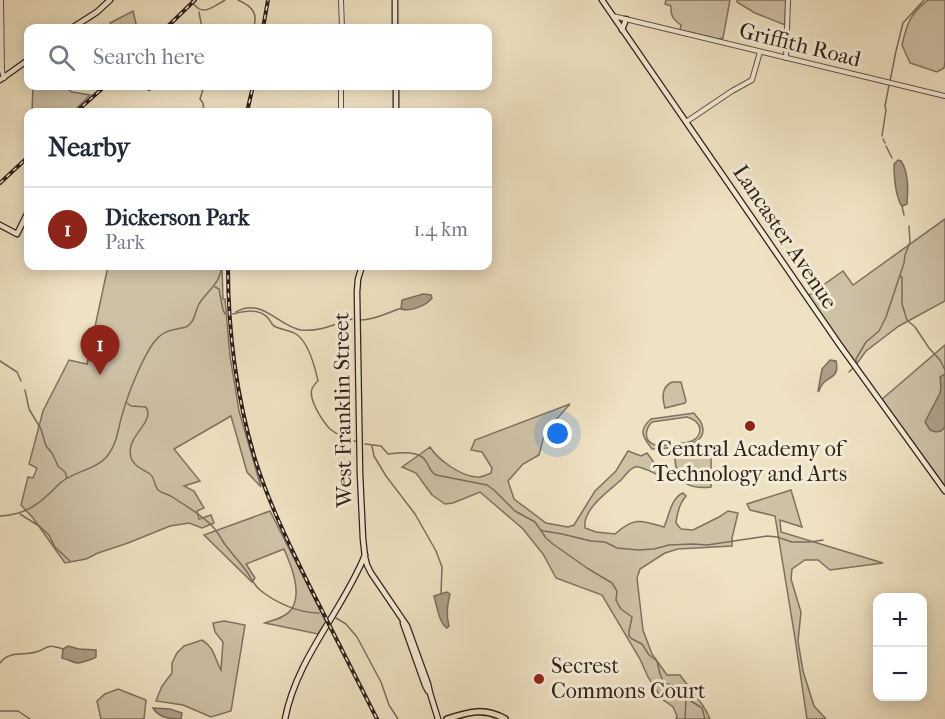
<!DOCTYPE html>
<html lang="en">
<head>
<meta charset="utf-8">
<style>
  :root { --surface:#fff; --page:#f2f2f3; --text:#1f2937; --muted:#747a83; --line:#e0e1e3; --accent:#8f2418 }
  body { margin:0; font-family:"IM FELL French Canon",serif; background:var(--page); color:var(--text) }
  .controls { position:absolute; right:18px; bottom:18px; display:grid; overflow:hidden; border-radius:12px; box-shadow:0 3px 15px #0003 }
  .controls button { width:54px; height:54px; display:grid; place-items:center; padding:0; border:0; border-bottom:2px solid var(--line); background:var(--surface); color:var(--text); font:30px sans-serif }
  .you { position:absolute; left:558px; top:434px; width:21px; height:21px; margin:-15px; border:4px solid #fff; border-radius:50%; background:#1a73e8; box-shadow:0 0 0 9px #1a73e833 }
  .badge { display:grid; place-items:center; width:39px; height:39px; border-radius:50%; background:var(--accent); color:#fff; font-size:20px; font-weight:700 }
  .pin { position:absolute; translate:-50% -50px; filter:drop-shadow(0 2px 3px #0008) }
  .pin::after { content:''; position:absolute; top:32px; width:21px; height:18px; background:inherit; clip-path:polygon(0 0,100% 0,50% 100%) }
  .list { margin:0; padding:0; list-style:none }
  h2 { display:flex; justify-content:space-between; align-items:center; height:78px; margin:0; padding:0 24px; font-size:26px }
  h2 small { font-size:20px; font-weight:400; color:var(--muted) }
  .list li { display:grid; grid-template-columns:39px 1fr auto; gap:18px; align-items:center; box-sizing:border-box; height:84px; padding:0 24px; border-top:2px solid var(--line) }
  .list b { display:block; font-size:22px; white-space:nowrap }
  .list p { margin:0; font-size:20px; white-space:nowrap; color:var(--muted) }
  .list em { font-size:20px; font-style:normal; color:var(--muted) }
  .icon { flex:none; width:33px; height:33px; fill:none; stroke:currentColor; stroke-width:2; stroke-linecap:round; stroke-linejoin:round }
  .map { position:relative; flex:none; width:945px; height:719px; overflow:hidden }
  .search { position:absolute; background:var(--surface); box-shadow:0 3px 15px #0003; left:24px; top:24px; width:468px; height:66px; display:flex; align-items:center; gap:15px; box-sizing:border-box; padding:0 21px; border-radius:12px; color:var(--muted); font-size:22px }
  .panel { position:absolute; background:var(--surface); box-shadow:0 3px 15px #0003; left:24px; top:108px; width:468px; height:162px; border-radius:12px }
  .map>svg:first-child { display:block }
  .green { fill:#cec1a6; stroke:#7e7160; stroke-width:1.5; fill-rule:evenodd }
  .water { fill:#ada089; stroke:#7a6d5d; stroke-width:1.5 }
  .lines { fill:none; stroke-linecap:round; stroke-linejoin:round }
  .stream { stroke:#7a6d5d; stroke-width:1.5 }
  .tertiary-casing { stroke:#5e5145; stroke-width:6 }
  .secondary-casing { stroke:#2d211b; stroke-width:7 }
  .primary-casing { stroke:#2d211b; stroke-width:8 }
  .tertiary { stroke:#f5ecd7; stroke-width:4 }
  .secondary { stroke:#f5ecd7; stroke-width:4.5 }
  .primary { stroke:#efe2c2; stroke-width:5 }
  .rail-casing { stroke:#2d211b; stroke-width:4 }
  .rail { stroke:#f5ecd7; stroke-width:1.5; stroke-dasharray:4.5; stroke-linecap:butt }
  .poi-dot { fill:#8f2418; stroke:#f5ecd7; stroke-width:2 }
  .labels { text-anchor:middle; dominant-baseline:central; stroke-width:6; stroke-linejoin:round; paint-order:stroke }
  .street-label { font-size:22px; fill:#2d211b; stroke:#f5ecd7 }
  .poi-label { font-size:22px; fill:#2d211b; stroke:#f5ecd7 }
</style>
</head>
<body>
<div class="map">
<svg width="945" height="719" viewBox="0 0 945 719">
  <rect width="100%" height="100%" fill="#efe2c2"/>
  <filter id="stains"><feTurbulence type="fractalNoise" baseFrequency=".00333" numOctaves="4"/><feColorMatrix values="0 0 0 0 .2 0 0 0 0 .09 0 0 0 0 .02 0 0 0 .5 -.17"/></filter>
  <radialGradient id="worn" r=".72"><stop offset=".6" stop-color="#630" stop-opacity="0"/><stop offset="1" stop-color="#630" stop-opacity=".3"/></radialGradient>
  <g class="green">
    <path d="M 666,0 L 730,0 L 723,38 L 718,39 L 680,30 L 681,25 C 674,20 670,16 671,6 L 665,4 Z"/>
    <polygon points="737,0 786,0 785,25 755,13 737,2"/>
    <path d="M 928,0 L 945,0 L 945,61 L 944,68 L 937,72 L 910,63 L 902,45 C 907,23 910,14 928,0 Z"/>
    <polygon points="133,11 137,28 111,28 110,23"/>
    <polygon points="33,86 63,86 72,92 90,95 73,112 32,112"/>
    <polygon points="945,219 945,301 899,326 866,351 856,365 808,296 843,271 853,285"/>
    <polygon points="108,266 222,266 223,299 225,299 230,356 239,411 261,487 247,472 231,416 174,449 200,481 184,486 194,491 204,508 197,511 199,519 211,515 214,523 202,528 189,523 170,526 128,543 98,553 86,559 65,563 33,518 21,505 28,477 33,478 37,468 29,464 43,411 69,360 87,364"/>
    <polygon points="945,345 945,489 881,400"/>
    <path d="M 672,382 L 681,382 L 686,401 L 685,403 L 665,408 C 662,398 661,387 672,382 Z"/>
    <path d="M 570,404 L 545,432 L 539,455 L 523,464 L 508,481 L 514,499 L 546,523 L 568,527 L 574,525 L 595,491 L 616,471 L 628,451 L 641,456 L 647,453 L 666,479 C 659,476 641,465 635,467 C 629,469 625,476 621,480 C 609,491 582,509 585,528 L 596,532 L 615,534 C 634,517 641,520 664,527 C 669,516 671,498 683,493 L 686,496 C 679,504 677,513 676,523 L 681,529 L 693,530 L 719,517 L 728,511 L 738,513 L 732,538 L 732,546 L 678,549 L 665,553 L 640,569 L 637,578 L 643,630 L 652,654 L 667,675 L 680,675 C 691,691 703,701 710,719 L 676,719 L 677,716 L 673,707 L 662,699 L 648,677 L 640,659 L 602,595 L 556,578 L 543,554 L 523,529 L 480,492 L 453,503 L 445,504 L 432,495 L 416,473 L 402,467 L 430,447 C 438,460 461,476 476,477 C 481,478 486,475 491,473 L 492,468 L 482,452 L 471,450 L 475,440 Z"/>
    <path d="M 694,413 C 696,417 701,420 702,425 C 710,449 666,448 652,449 C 644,438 637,431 651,419 ZM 687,417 C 694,419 699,422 700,429 C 700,434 697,439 692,441 C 687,443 660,447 655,445 C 643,441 645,429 652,422 Z"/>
    <path d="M 707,451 L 711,454 L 711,487 C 687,490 675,481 675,456 Z"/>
    <polygon points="791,490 802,527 780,520 781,532 883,563 830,570 818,560 805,560 792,569 791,579 801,612 798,641 803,671 814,706 826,719 807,719 795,638 775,516 750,510 747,504"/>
    <path d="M 270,511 L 326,622 L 318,634 L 265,623 C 273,620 285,618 291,610 C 303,593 291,565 284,549 L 246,564 L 255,578 L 252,582 L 204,535 Z"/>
    <path d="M 224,621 L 245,625 L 231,711 L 211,717 L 183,705 L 156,701 L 162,686 L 172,673 L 172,663 L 177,653 L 184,646 L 202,640 C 215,648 214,658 221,670 L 223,642 L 215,632 L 213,623 Z"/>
    <polygon points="118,689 146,700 144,719 101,719 97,701 105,694"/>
  </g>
  <g class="water">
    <path d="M 898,160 L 901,161 C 909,173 908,190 907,204 L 903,206 L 901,205 C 895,193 894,177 894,164 Z"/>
    <path d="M 423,294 L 431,295 L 432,298 C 426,306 410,312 401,309 L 402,300 Z"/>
    <path d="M 830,360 L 836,361 C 841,381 823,375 819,391 L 818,391 L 822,369 Z"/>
    <polygon points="945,374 945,427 941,431 936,432 930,430 925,422 940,393 941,388 940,377"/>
    <path d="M 447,592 L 450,594 C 447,605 446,615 449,626 L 447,628 C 439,623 437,606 434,596 Z"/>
    <path d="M 68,646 L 79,649 L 96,650 L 96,657 C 94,659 80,663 77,663 C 72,662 67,659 62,658 L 63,649 Z"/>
    <path d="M 153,708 L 170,709 L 182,713 L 181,719 C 170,719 159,718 153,708 Z"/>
  </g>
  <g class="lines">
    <g class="stream">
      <path d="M 191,0 C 201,18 211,8 225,0"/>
      <path d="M 238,0 C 252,6 259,14 253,28"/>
      <polyline points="199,12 202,28"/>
      <polyline points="890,81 896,51 903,23 924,0"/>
      <polyline points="204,86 200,99 203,103 204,112"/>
      <polyline points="882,136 886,110 885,106 889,85"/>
      <polyline points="883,139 885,143"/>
      <polyline points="886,146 892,158"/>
      <polyline points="902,206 904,215"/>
      <polyline points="900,276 902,277 902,304 907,320 915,327 929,348 940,360 945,370"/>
      <polyline points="215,287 219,289 223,310 225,314"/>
      <path d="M 236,312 C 262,297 278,326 301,330 C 319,332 336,324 352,319"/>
      <path d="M 233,314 C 245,311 259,308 268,318 C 272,323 270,322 274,326 C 281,330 290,330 296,334 C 308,342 315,367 318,381 C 317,381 312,388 312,389 C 308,399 323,422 330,429 C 337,435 348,439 357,442"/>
      <path d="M 361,320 C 375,320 389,312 402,308"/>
      <polyline points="0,361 17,372 21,381"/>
      <polyline points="856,363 856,359 866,342 879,331 886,317 904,263 905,255 910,242 909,226"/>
      <polyline points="849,372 852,369"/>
      <polyline points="25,390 29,409 41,429 46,446 52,453 58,466 65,472 67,478"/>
      <path d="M 127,403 L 131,406 L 146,407 C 156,424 122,437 132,460 C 136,468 143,469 150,474 C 155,478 154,485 158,490 C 163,494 169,494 174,498 C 187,507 204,516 214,528 C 218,533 221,538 224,543 C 231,553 240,562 247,572 C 251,578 254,585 260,590 C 276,603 299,613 319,613"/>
      <path d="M 365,444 L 381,446 L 388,454 C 398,453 418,450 425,460 C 430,466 429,471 436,475 L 487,485 L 494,490 L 515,511 L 535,522 L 546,538 L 553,544 L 587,568 L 612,583 L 617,591 L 616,600 L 618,604 L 621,609 L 632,617 L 629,631 L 629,636 L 632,639 L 642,644 L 649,655 L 657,661 L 660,674 L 664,683 L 676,686 L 682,692 L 686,698 L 702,708 L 705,719"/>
      <polyline points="372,446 374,456 386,476 415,514 436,551 442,567 441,594"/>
      <polyline points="20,514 39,526 49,535 55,547 70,561"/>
      <path d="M 0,516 C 26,515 41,503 58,485 C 71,471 96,471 108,455 C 118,442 118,427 123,412 C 129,391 142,359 154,342 C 160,334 168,330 177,329 C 179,328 185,328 186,327 C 195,323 195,311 199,304 C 207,291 222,282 221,266"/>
      <polyline points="541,530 544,531 562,534 591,541 605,542 617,548 638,550 654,549 669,545 693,544 707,545 767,536 777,537 792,542 810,542 823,540"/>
      <polyline points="336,618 346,624 357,637 381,682 389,705 398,719"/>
      <path d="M 0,663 C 10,650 23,656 36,652 C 50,648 45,643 63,649"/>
      <polyline points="0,711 18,711 30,719"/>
      <polyline points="685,719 686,699"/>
    </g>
    <g class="tertiary-casing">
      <g id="tertiary">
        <polyline points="1,0 2,71 4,78"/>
        <polyline points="341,0 342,28"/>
        <polyline points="613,16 945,96"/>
        <polyline points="786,58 788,0"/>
        <polyline points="341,112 341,86"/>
        <polyline points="686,122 732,91 752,80 760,52"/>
      </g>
    </g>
    <g class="secondary-casing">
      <g id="secondary">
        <polyline points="395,0 395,28"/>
        <polyline points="602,0 839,344 945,491"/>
        <polyline points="72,28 97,12 110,0"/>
        <polyline points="622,30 626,19"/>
        <polyline points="0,80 28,60"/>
        <polyline points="396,86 396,112"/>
        <polyline points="0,225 17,234 28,212"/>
        <polyline points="362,266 358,279 357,292 360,474 363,539 365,557 367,565 371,573 407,626 428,684 430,693 438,719"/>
        <polyline points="403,623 425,685 428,691"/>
        <path d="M 285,719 C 297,657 342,612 365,555"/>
      </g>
    </g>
    <g class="primary-casing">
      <path id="primary" d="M 447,719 C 468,712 485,707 505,719"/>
    </g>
    <use href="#tertiary" class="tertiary"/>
    <use href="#secondary" class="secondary"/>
    <use href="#primary" class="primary"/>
    <g class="rail-casing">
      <g id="rail">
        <polyline points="166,28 195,0"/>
        <polyline points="263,28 268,0"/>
        <polyline points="149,89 149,86"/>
        <polyline points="76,112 105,86"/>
        <polyline points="247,112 253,86"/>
        <polyline points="0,183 28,157"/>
        <path d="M 228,266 C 228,332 236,395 255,459 C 269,504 290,546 311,589 C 333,632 355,676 377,719"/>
      </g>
    </g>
    <use href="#rail" class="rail"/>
  </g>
  <g class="poi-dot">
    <circle cx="750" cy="426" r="6"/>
    <circle cx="539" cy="679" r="6"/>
  </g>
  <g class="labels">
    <g class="street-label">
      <text transform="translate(800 45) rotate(14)">Griffith Road</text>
      <text transform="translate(785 237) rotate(56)">Lancaster Avenue</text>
      <text transform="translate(343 410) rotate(-91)">West Franklin Street</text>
    </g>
    <g class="poi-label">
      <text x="750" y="449">Central Academy of<tspan x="750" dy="25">Technology and Arts</tspan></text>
      <text x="551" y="666" text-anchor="start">Secrest<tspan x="551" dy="25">Commons Court</tspan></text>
    </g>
  </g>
  <rect width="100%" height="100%" filter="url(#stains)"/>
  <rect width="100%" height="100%" fill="url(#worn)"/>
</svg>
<div class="controls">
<button>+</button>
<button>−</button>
</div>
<div class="you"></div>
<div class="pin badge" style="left:100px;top:375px">1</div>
<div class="search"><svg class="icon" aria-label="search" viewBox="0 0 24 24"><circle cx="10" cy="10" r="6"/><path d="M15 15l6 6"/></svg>Search here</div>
<section class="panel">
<h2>Nearby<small></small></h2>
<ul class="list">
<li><span class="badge">1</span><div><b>Dickerson Park</b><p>Park</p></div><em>1.4 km</em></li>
</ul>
</section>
</div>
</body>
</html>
